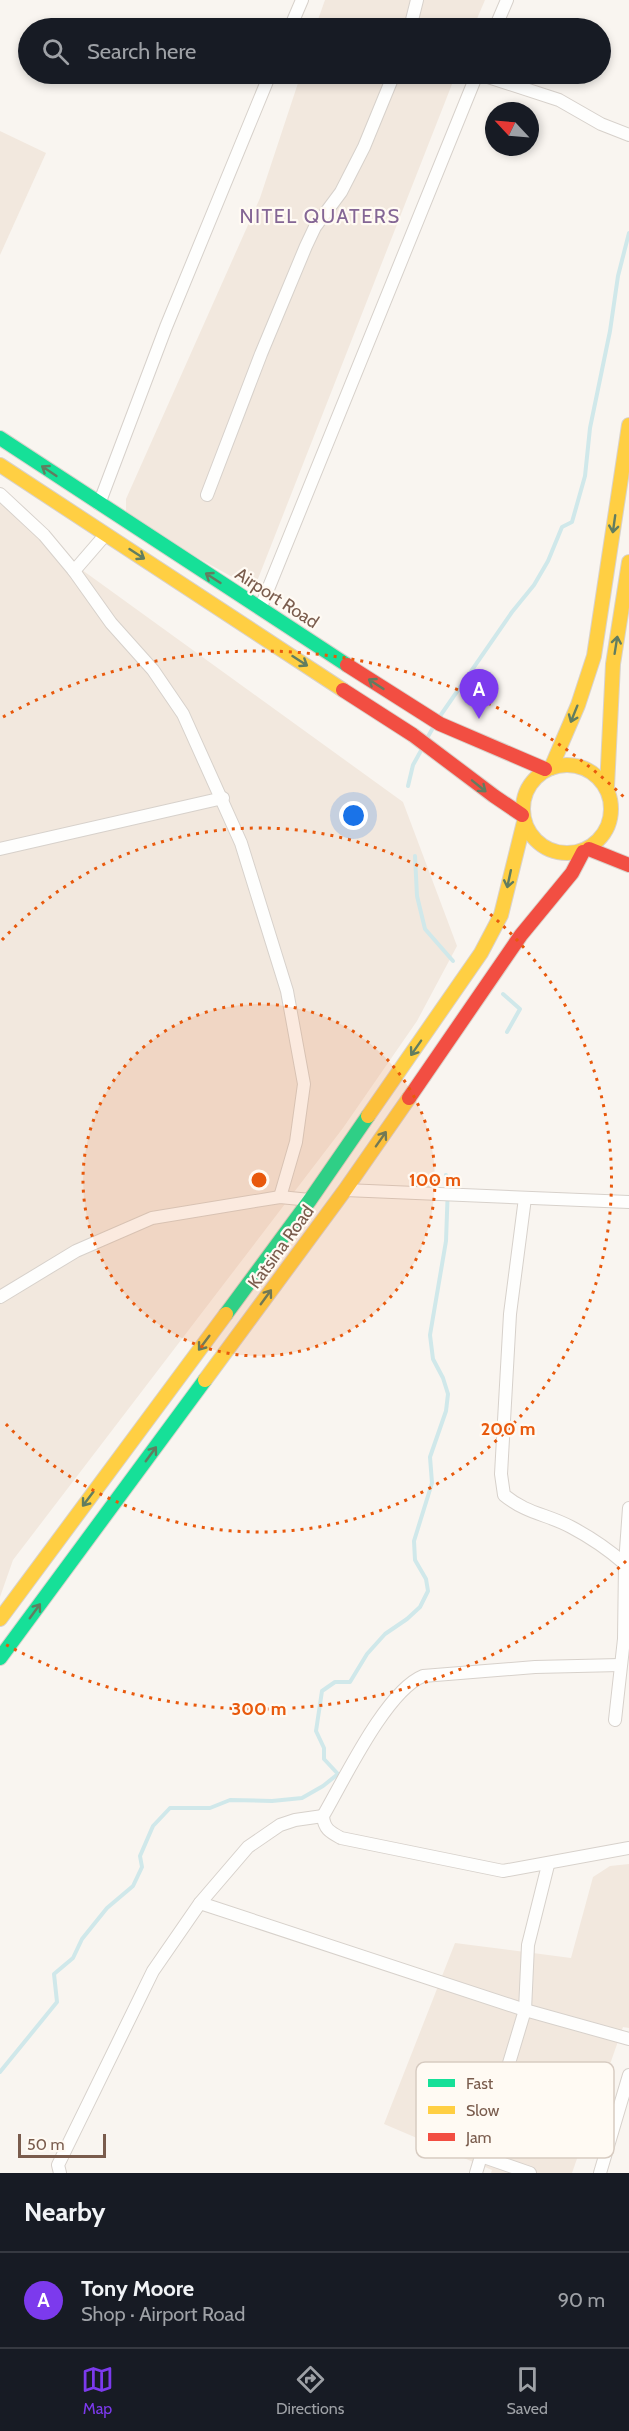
<!DOCTYPE html>
<html lang="en">
<head>
<meta charset="utf-8">
<style>
  :root { --surface:#171b24; --page:#20242c; --text:#f1f3f6; --muted:#9ea1a6; --line:#363941; --accent:#7c3aed }
  body { margin:0; font-family:Cabin,sans-serif; background:var(--page); color:var(--text) }
  .compass { position:absolute; left:485px; top:102px; width:54px; height:54px; border-radius:50%; background:var(--surface); box-shadow:0 3px 9px #0003; rotate:296deg }
  .scale { position:absolute; left:18px; bottom:15px; width:88px; box-sizing:border-box; padding-left:6px; border:3px solid #7a5c4d; border-top:0; font-size:16px; line-height:21px; white-space:nowrap; color:#7a5c4d; -webkit-text-stroke:4px #fffaf3; paint-order:stroke }
  .you { position:absolute; left:354px; top:816px; width:21px; height:21px; margin:-15px; border:4px solid #fff; border-radius:50%; background:#1a73e8; box-shadow:0 0 0 9px #1a73e833 }
  .badge { display:grid; place-items:center; width:39px; height:39px; border-radius:50%; background:var(--accent); color:#fff; font-size:20px; font-weight:700 }
  .pin { position:absolute; translate:-50% -50px; filter:drop-shadow(0 2px 3px #0008) }
  .pin::after { content:''; position:absolute; top:32px; width:21px; height:18px; background:inherit; clip-path:polygon(0 0,100% 0,50% 100%) }
  .list { margin:0; padding:0; list-style:none }
  h2 { display:flex; justify-content:space-between; align-items:center; height:78px; margin:0; padding:0 24px; font-size:26px }
  h2 small { font-size:20px; font-weight:400; color:var(--muted) }
  .list li { display:grid; grid-template-columns:39px 1fr auto; gap:18px; align-items:center; box-sizing:border-box; height:96px; padding:0 24px; border-top:2px solid var(--line) }
  .list b { display:block; font-size:22px; white-space:nowrap }
  .list p { margin:0; font-size:20px; white-space:nowrap; color:var(--muted) }
  .list em { font-size:20px; font-style:normal; color:var(--muted) }
  .icon { flex:none; width:33px; height:33px; fill:none; stroke:currentColor; stroke-width:2; stroke-linecap:round; stroke-linejoin:round }
  .map { position:relative; flex:none; width:629px; height:2173px; overflow:hidden }
  .search { position:absolute; background:var(--surface); box-shadow:0 3px 9px #0003; left:18px; right:18px; top:18px; height:66px; display:flex; align-items:center; gap:15px; box-sizing:border-box; padding:0 21px; border-radius:33px; color:var(--muted); font-size:22px }
  .sheet { height:174px; background:var(--surface) }
  nav { display:flex; justify-content:space-around; align-items:center; box-sizing:border-box; height:84px; border-top:2px solid var(--line); background:var(--surface); font-size:16px; color:var(--muted) }
  nav a { display:grid; justify-items:center; gap:3px }
  nav .on { color:var(--accent) }
  .map>svg:first-child { display:block }
  .residential { fill:#f2e8de }
  .lines { fill:none; stroke-linecap:round; stroke-linejoin:round }
  .stream { stroke:#d0e8ea; stroke-width:4 }
  .street-casing { stroke:#d7d1cb; stroke-width:14 }
  .fast-casing { stroke:#d9d2cb; stroke-width:16 }
  .slow-casing { stroke:#d9d2cb; stroke-width:16 }
  .jam-casing { stroke:#d9d2cb; stroke-width:16 }
  .street { stroke:#fefefd; stroke-width:12 }
  .fast { stroke:#16e098; stroke-width:14 }
  .slow { stroke:#ffcf43; stroke-width:14 }
  .jam { stroke:#f24e42; stroke-width:14 }
  .oneway { stroke:#617d60 }
  .ring { fill:none; stroke:#e8590c; stroke-width:3; stroke-dasharray:3 6 }
  .labels { text-anchor:middle; dominant-baseline:central; stroke-width:4.5; stroke-linejoin:round; paint-order:stroke }
  .street-label { font-size:18px; fill:#7a5c4d; stroke:#fffaf3 }
  .neighbourhood-label { font-size:20px; letter-spacing:1.5px; fill:#846695; stroke:#fffaf3 }
  .key { fill:#fffaf3; stroke:#d7cbc1; stroke-width:1.5 }
  .key-label { font-size:16px; fill:#7a5c4d }
  .centre { fill:#e8590c; stroke:#fffaf3; stroke-width:3 }
  .ring-label { font-size:18px; text-anchor:middle; font-weight:bold; fill:#e8590c; stroke:#fffaf3; stroke-width:4.5; stroke-linejoin:round; paint-order:stroke }
</style>
</head>
<body>
<div class="map">
<svg width="629" height="2173" viewBox="0 0 629 2173">
  <rect width="100%" height="100%" fill="#f9f5f0"/>
  <g class="residential">
    <polygon points="325,0 485,0 473,28 315,28"/>
    <polygon points="301,74 456,74 254,589 126,518 126,499 260,198"/>
    <polygon points="0,131 46,153 0,255"/>
    <polygon points="0,499 78,567 403,802 457,946 417,1021 343,1128 13,1560 0,1597"/>
    <polygon points="629,1864 629,2028 623,2027 572,2173 491,2173 492,2170 384,2124 455,1943 571,1958 593,1877 610,1866"/>
  </g>
  <g class="lines">
    <g class="stream">
      <polyline points="438,719 512,612 534,585 548,561 562,527 572,522 585,476 590,428 610,331 618,276 629,233"/>
      <polyline points="426,740 434,726"/>
      <polyline points="408,786 413,765 423,747"/>
      <polyline points="415,856 417,896 425,929 453,961"/>
      <polyline points="503,994 520,1009 507,1032"/>
      <polyline points="0,2072 57,2002 54,1974 73,1958 82,1939 107,1908 133,1886 142,1867 140,1856 153,1826 170,1808 210,1808 230,1800 272,1801 302,1798 323,1786 338,1774 324,1759 324,1748 316,1731 322,1691 335,1682 350,1682 367,1654 385,1634 407,1619 420,1607 428,1591 426,1579 415,1560 414,1541 432,1483 430,1457 446,1411 448,1394 443,1378 433,1359 430,1335 446,1241 448,1185 446,1175"/>
    </g>
    <g class="street-casing">
      <g id="street">
        <polyline points="290,28 302,0"/>
        <polyline points="410,28 417,0"/>
        <polyline points="495,28 507,0"/>
        <polyline points="479,74 559,100 601,124 629,135"/>
        <polyline points="0,494 44,535 74,571 111,623 153,670 183,714 241,843 287,991 304,1084 296,1142 280,1197"/>
        <polyline points="207,495 261,354 306,246 315,227 341,192 364,147 394,74"/>
        <polyline points="99,504 166,327 270,74"/>
        <polyline points="74,571 106,534"/>
        <polyline points="260,609 477,74"/>
        <polyline points="0,849 223,798"/>
        <polyline points="345,1190 629,1202"/>
        <path d="M 525,1198 L 510,1314 L 501,1474 L 504,1495 C 527,1514 547,1514 571,1527 C 590,1537 609,1550 625,1564"/>
        <polyline points="0,1297 76,1251 152,1218 280,1197 310,1200"/>
        <path d="M 620,1665 L 535,1667 L 423,1676 C 386,1691 344,1780 323,1816 C 324,1829 330,1832 341,1838 L 503,1871 L 629,1848"/>
        <polyline points="615,1720 624,1639 625,1564 629,1508"/>
        <polyline points="200,1903 525,2010 629,2039"/>
        <polyline points="481,2156 530,2173"/>
        <polyline points="60,2173 58,2165 153,1971 200,1903 248,1847 280,1825 295,1820 323,1816"/>
        <polyline points="476,2173 525,2010 528,1945 548,1865"/>
        <polyline points="600,2173 629,2075"/>
      </g>
    </g>
    <g class="fast-casing">
      <g id="fast">
        <polyline points="0,438 347,665"/>
        <polyline points="226,1314 310,1200 368,1116"/>
        <polyline points="0,1658 205,1380"/>
      </g>
    </g>
    <g class="slow-casing">
      <g id="slow">
        <polyline points="0,465 343,690"/>
        <circle cx="567" cy="809" r="44"/>
        <polyline points="551,768 578,705 594,656 629,425"/>
        <polyline points="607,787 613,664 629,562"/>
        <polyline points="368,1116 481,953 501,915 524,822"/>
        <polyline points="205,1380 345,1190 409,1098"/>
        <polyline points="0,1619 226,1314"/>
      </g>
    </g>
    <g class="jam-casing">
      <g id="jam">
        <polyline points="347,665 440,724 545,769"/>
        <polyline points="343,690 413,735 494,796 522,815"/>
        <polyline points="589,849 629,865"/>
        <polyline points="409,1098 521,935 572,873 583,852"/>
      </g>
    </g>
    <use href="#street" class="street"/>
    <use href="#fast" class="fast"/>
    <use href="#slow" class="slow"/>
    <use href="#jam" class="jam"/>
  </g>
  <defs><path id="oneway-shaft" d="M-6 0H5M1.5-3L5.5 0L1.5 3" fill="none" stroke-width="1.6" stroke-linecap="round" stroke-linejoin="round" transform="scale(1.5)"/></defs>
  <g class="oneway">
    <use href="#oneway-shaft" transform="translate(49 471) rotate(-146)"/>
    <use href="#oneway-shaft" transform="translate(614 524) rotate(98)"/>
    <use href="#oneway-shaft" transform="translate(137 554) rotate(33)"/>
    <use href="#oneway-shaft" transform="translate(213 578) rotate(-147)"/>
    <use href="#oneway-shaft" transform="translate(616 645) rotate(-81)"/>
    <use href="#oneway-shaft" transform="translate(300 661) rotate(33)"/>
    <use href="#oneway-shaft" transform="translate(376 684) rotate(-147)"/>
    <use href="#oneway-shaft" transform="translate(574 714) rotate(112)"/>
    <use href="#oneway-shaft" transform="translate(479 786) rotate(39)"/>
    <use href="#oneway-shaft" transform="translate(509 879) rotate(102)"/>
    <use href="#oneway-shaft" transform="translate(416 1048) rotate(125)"/>
    <use href="#oneway-shaft" transform="translate(381 1139) rotate(-55)"/>
    <use href="#oneway-shaft" transform="translate(266 1297) rotate(-54)"/>
    <use href="#oneway-shaft" transform="translate(204 1343) rotate(127)"/>
    <use href="#oneway-shaft" transform="translate(151 1454) rotate(-54)"/>
    <use href="#oneway-shaft" transform="translate(88 1499) rotate(127)"/>
    <use href="#oneway-shaft" transform="translate(35 1611) rotate(-54)"/>
  </g>
  <circle cx="259" cy="1180" r="176" fill="#e8590c" fill-opacity=".12"/>
  <g class="ring">
    <circle cx="259" cy="1180" r="176"/>
    <path d="M2 940A352 352 0 1 1 2 1420"/>
    <path d="M626 1561A529 529 0 0 1 3 1643M3 717A529 529 0 0 1 626 799"/>
  </g>
  <g class="labels">
    <g class="street-label">
      <text transform="translate(277 598) rotate(33)">Airport Road</text>
      <text transform="translate(281 1247) rotate(-54)">Katsina Road</text>
    </g>
    <g class="neighbourhood-label">
      <text x="320" y="216">NITEL QUATERS</text>
    </g>
  </g>
  <rect x="416" y="2062" width="198" height="96" rx="9" class="key"/>
  <rect x="428" y="2079" width="27" height="8" fill="#16e098"/>
  <rect x="428" y="2106" width="27" height="8" fill="#ffcf43"/>
  <rect x="428" y="2133" width="27" height="8" fill="#f24e42"/>
  <g class="key-label">
    <text x="466" y="2089">Fast</text>
    <text x="466" y="2116">Slow</text>
    <text x="466" y="2143">Jam</text>
  </g>
  <circle cx="259" cy="1180" r="9" class="centre"/>
  <g class="ring-label">
    <text x="435" y="1186">100 m</text>
    <text x="508" y="1435">200 m</text>
    <text x="259" y="1715">300 m</text>
  </g>
</svg>
<svg class="compass" viewBox="-18 -18 36 36"><path d="M0-13l5 13h-10z" fill="#e53935"/><path d="M0 13l5-13h-10z" fill="#9ea1a6"/></svg>
<div class="scale">50 m</div>
<div class="you"></div>
<div class="pin badge" style="left:479px;top:719px">A</div>
<div class="search"><svg class="icon" aria-label="search" viewBox="0 0 24 24"><circle cx="10" cy="10" r="6"/><path d="M15 15l6 6"/></svg>Search here</div>
</div>
<section class="sheet">
<h2>Nearby<small></small></h2>
<ul class="list">
<li><span class="badge">A</span><div><b>Tony Moore</b><p>Shop · Airport Road</p></div><em>90 m</em></li>
</ul>
</section>
<nav>
<a class="on"><svg class="icon" aria-label="map" viewBox="0 0 24 24"><path d="M3 6l6-2 6 2 6-2v14l-6 2-6-2-6 2zM9 4v14M15 6v14"/></svg>Map</a>
<a><svg class="icon" aria-label="directions" viewBox="0 0 24 24"><path d="M12 3l9 9-9 9-9-9zM9 14v-3h6M13 9l2 2-2 2"/></svg>Directions</a>
<a><svg class="icon" aria-label="saved" viewBox="0 0 24 24"><path d="M7 4h10v16l-5-4-5 4z"/></svg>Saved</a>
</nav>
</body>
</html>
